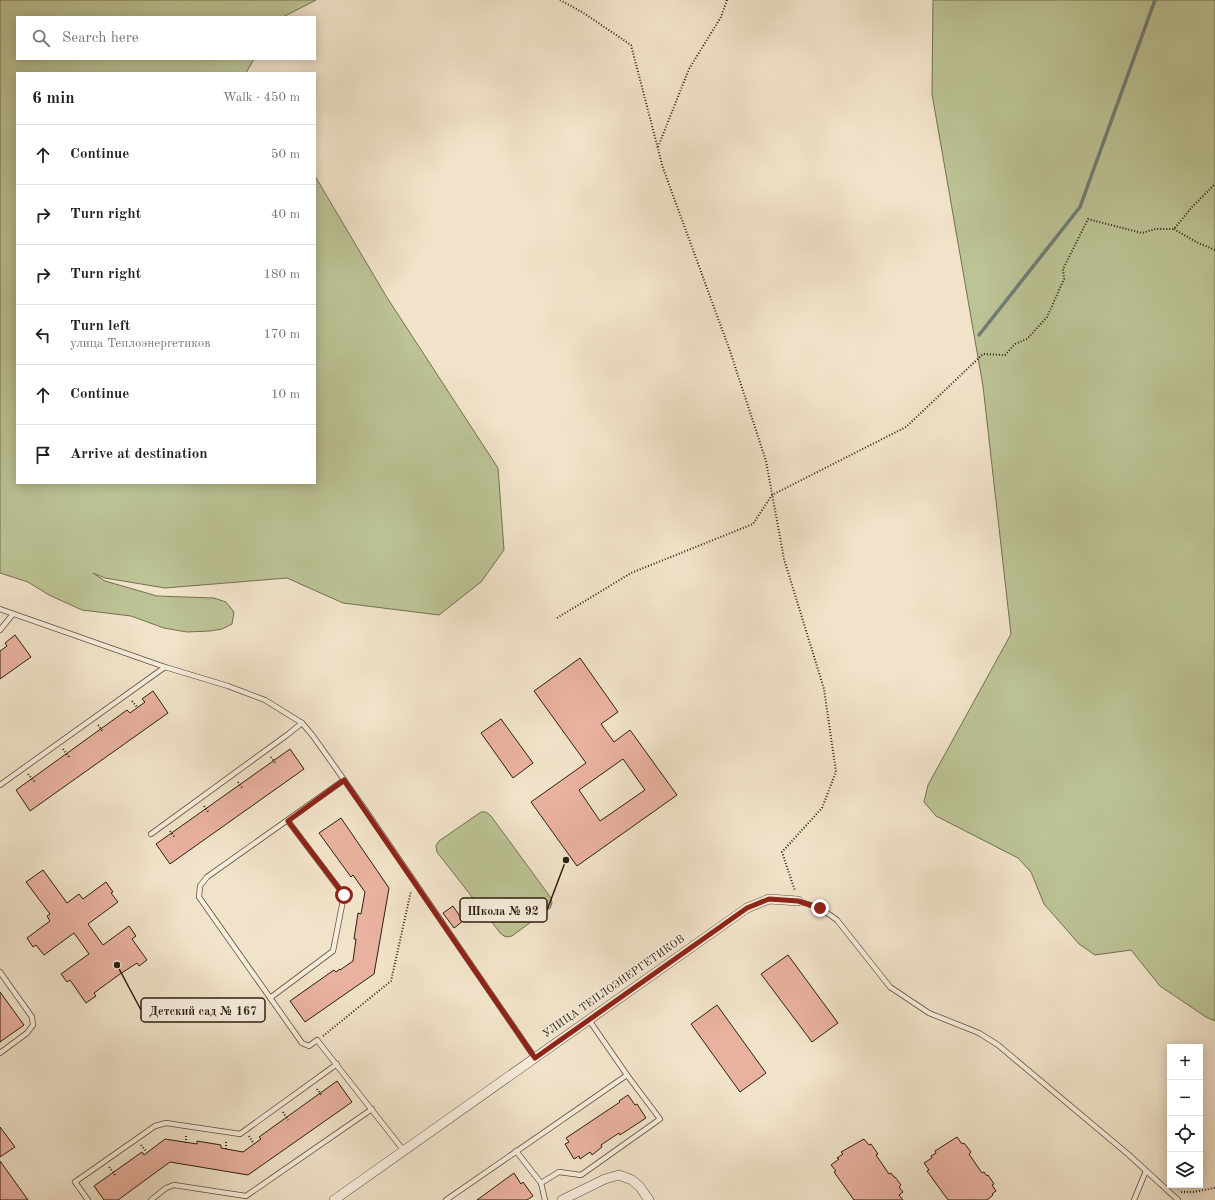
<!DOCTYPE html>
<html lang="en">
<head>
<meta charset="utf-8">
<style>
  :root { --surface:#fff; --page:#f2f2f2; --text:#222; --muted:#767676; --line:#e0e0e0 }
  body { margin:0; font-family:"Old Standard TT",serif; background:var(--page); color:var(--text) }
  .controls { position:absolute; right:12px; bottom:12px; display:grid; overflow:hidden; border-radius:0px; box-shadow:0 2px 10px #0003 }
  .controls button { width:36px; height:36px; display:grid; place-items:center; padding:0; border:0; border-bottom:1px solid var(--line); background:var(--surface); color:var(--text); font:20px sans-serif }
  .stop { position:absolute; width:12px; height:12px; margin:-9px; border:3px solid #8f2418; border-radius:50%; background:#fff }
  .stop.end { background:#8f2418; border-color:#fff; box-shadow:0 1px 4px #0008 }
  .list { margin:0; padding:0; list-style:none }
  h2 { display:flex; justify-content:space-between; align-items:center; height:52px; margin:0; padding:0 16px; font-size:17px }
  h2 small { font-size:13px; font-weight:400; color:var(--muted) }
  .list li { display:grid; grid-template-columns:26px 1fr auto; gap:12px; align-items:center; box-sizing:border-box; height:60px; padding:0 16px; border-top:1px solid var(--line) }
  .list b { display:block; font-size:15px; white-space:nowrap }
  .list p { margin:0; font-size:13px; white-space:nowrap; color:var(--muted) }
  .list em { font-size:13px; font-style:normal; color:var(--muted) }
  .icon { flex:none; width:22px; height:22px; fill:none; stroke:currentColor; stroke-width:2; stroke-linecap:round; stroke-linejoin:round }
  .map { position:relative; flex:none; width:1215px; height:1200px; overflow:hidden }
  .search { position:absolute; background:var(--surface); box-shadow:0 2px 10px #0003; left:16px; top:16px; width:300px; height:44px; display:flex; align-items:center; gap:10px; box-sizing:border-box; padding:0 14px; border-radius:0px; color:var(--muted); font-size:15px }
  .panel { position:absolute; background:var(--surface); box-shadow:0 2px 10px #0003; left:16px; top:72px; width:300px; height:412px; border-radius:0px }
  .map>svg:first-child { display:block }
  .green { fill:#bcc395; stroke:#747051 }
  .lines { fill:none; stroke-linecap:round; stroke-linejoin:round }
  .stream { stroke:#6f7d75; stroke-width:3.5 }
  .building { fill:#e9b2a0; stroke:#2d1e0d; fill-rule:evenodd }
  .lane-casing { stroke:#5e4f3c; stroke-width:6 }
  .street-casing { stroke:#5e4f3c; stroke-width:10 }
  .path { stroke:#2d1e0d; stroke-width:2; stroke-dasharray:1 2; stroke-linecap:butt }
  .lane { stroke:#f6eddd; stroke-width:4.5 }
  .street { stroke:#f6eddd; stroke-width:9 }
  .route { stroke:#8f2418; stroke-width:5 }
  .labels { text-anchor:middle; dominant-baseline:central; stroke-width:3; stroke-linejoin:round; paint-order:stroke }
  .street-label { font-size:11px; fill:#2d1e0d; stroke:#f6eddd }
  .leader { fill:none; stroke:#2d1e0d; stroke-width:1.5 }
  .callout-dot { fill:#2d1e0d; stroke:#f6eddd; stroke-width:1.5 }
  .callout { fill:#f6eddd; stroke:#2d1e0d; stroke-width:1.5 }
  .callout-label { font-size:12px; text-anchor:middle; font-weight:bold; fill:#2d1e0d }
</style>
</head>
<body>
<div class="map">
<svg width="1215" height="1200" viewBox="0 0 1215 1200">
  <rect width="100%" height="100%" fill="#f1e3ca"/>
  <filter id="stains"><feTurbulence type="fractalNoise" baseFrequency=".005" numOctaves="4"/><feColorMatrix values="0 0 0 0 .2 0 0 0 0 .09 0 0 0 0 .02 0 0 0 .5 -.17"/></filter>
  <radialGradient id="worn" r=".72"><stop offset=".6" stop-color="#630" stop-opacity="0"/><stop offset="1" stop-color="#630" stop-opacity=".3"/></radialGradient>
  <g class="green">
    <polygon points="0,0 316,0 283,17 17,17 17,59 254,59 246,73 17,73 17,483 315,483 315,176 386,296 498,468 504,550 481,582 439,615 343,603 287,578 165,588 105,578 93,573 105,581 157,596 214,598 226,602 234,612 232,624 222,629 210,631 187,632 164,628 131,616 82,610 49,595 28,582 0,573"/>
    <polygon points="933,0 1215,0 1215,1021 1206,1017 1160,986 1131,950 1095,955 1079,944 1044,904 1031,872 1018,858 936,816 924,802 928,785 1011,634 983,386 932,94"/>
    <polygon points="481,812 486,812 491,816 551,898 552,903 550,908 512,936 506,937 501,934 437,852 436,846 439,841"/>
  </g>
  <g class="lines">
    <polyline class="stream" points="979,335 1080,207 1155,0"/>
  </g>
  <g class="building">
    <polygon points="15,635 31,657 0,679 0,651 7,646 5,643"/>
    <path d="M 580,658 L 618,712 L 601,724 L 614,742 L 630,730 L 677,795 L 577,866 L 531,802 L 586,763 L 534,691 ZM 623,759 L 645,790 L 600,821 L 579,790 Z"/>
    <polygon points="153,691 168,713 30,811 16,790 127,710 130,713 145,702 142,699"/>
    <polygon points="501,719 533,763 513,778 481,733"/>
    <polygon points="290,749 304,769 170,864 156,844"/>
    <polygon points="341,818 389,888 374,974 305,1022 290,1001 334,970 336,972 340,969 340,970 353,961 356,939 354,939 358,913 361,914 365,892 353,875 351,877 319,833"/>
    <polygon points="43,870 67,903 79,894 83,899 106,882 113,892 111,893 118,902 88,924 103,945 129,926 136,936 132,939 147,960 139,966 137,963 120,974 94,993 96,996 86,1003 70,980 67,982 61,974 89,954 74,933 44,955 36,945 33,947 27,938 50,921 47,916 50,914 26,882"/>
    <polygon points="453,906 463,921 454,928 443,913"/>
    <polygon points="788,955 838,1023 812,1042 761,974"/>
    <polygon points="0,992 24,1025 0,1042"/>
    <polygon points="717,1005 766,1073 740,1092 691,1024"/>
    <polygon points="337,1081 352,1102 248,1175 170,1162 118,1200 104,1200 94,1186 142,1152 144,1155 165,1139 197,1144 197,1141 221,1145 221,1148 243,1152 261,1139 259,1137"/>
    <polygon points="628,1095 635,1105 637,1104 646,1118 620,1135 619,1133 601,1145 602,1147 592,1155 590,1152 580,1159 579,1156 574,1159 565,1144 569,1142 566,1138 620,1102 619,1101"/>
    <polygon points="0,1127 15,1147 0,1157"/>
    <polygon points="957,1137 962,1144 964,1143 971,1152 969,1154 982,1173 984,1172 987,1176 988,1175 994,1184 992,1185 996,1191 992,1194 993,1195 987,1200 948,1200 927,1171 929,1170 924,1163 932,1158 931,1156 936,1153 935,1151"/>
    <polygon points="864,1139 869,1145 871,1144 878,1154 876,1155 889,1174 891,1173 894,1177 895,1177 901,1185 899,1187 903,1192 899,1195 903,1200 854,1200 834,1172 836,1171 831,1165 839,1159 837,1158 843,1154 841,1152"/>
    <polygon points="0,1161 28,1200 0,1200"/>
    <polygon points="514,1173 521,1184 523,1182 533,1196 527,1200 477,1200"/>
  </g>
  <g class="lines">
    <g class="lane-casing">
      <g id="lane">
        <polyline points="0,609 165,667 228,686 265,700 302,723 313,736 364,808 535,1058"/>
        <polyline points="0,630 13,614"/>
        <polyline points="344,780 207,877 200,886 199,897 302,1043 309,1046 317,1040 404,1151"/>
        <polyline points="0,785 165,667"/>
        <polyline points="151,834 287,735 302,723"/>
        <polyline points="798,901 820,908 837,920 890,987 929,1013 979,1033 998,1045 1129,1155 1178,1200"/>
        <polyline points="0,972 32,1017 33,1025 27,1033 0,1053"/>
        <polyline points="270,998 333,951 344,895 288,821"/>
        <polyline points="516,1151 541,1183 545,1200"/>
        <polyline points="541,1183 559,1172 581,1175 660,1119 627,1075"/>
        <polyline points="88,1200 75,1182 155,1126 166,1123 240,1134 337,1064"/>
        <polyline points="151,1200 166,1188 174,1185 246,1196 372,1109"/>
        <polyline points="446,1200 627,1075 589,1020"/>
        <polyline points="1134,1200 1146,1171"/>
      </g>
    </g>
    <g class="street-casing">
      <g id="street">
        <polyline points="334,1200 747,908 769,899 798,901"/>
        <polyline points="562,1200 605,1179 619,1175 632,1180 640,1187 649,1200"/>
      </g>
    </g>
    <g class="path">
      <polyline points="560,0 582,12 631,45 663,168 730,351 766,461 784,559 824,689 836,772 822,808 782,852 795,891"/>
      <polyline points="658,147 689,69 721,17 727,0"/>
      <polyline points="1174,229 1196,242 1215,250"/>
      <polyline points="557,618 631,573 753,524 772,495 906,427 983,354 1005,355 1015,344 1027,339 1047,317 1064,279 1063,269 1088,219 1142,233 1155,229 1174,229 1192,207 1215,184"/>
      <polyline points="132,701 137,707"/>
      <polyline points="98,725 103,732"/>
      <polyline points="63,749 69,757"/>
      <polyline points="271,757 276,764"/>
      <polyline points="28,774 35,782"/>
      <polyline points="238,782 243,789"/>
      <polyline points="204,806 209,813"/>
      <polyline points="170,831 175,838"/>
      <polyline points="323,1036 391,981 411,891"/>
      <polyline points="317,1089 322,1096"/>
      <polyline points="283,1112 288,1120"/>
      <polyline points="249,1136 254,1144"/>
      <polyline points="186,1143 186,1134"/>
      <polyline points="141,1145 147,1152"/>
      <polyline points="226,1149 226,1140"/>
      <polyline points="109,1167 115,1175"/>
      <polyline points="1181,1192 1193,1192 1215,1188"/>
    </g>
    <use href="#lane" class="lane"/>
    <use href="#street" class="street"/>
  </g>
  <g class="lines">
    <polyline class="route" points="344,895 288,821 344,780 535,1058 747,908 769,899 798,901 820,908"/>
  </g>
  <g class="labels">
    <g class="street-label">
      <text transform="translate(614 987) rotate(-35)">УЛИЦА ТЕПЛОЭНЕРГЕТИКОВ</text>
    </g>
  </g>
  <path class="leader" d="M566 860L547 910M117 965L141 1010"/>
  <g class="callout-dot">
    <circle cx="566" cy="860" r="4"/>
    <circle cx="117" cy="965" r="4"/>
  </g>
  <g class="callout">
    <rect x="460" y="898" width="87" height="24" rx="4"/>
    <rect x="141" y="998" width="124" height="24" rx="4"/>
  </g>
  <g class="callout-label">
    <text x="503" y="915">Школа № 92</text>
    <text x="203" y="1015">Детский сад № 167</text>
  </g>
  <rect width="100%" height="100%" filter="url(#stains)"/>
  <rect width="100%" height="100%" fill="url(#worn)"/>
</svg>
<div class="controls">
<button>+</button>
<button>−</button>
<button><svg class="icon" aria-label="locate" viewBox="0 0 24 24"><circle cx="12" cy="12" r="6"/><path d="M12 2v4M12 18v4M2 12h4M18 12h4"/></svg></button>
<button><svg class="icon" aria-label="layers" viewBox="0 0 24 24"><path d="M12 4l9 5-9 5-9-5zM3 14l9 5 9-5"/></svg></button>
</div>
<div class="stop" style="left:344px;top:895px"></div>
<div class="stop end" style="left:820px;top:908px"></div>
<div class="search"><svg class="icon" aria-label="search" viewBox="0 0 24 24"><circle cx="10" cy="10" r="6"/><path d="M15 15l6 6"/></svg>Search here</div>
<section class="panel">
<h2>6 min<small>Walk · 450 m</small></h2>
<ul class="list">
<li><svg class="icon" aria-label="ahead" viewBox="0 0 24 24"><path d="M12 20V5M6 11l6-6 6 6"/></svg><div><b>Continue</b></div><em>50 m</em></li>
<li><svg class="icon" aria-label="right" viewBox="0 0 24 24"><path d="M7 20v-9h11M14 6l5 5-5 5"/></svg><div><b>Turn right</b></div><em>40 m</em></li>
<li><svg class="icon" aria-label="right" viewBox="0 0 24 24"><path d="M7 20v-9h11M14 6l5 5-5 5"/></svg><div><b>Turn right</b></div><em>180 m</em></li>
<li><svg class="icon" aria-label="left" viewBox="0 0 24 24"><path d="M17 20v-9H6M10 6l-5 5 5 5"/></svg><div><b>Turn left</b><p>улица Теплоэнергетиков</p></div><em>170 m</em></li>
<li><svg class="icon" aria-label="ahead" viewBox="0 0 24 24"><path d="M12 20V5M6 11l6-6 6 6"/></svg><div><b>Continue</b></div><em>10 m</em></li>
<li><svg class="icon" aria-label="arrive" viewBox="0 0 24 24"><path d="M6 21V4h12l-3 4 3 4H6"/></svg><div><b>Arrive at destination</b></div></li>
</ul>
</section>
</div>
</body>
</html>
